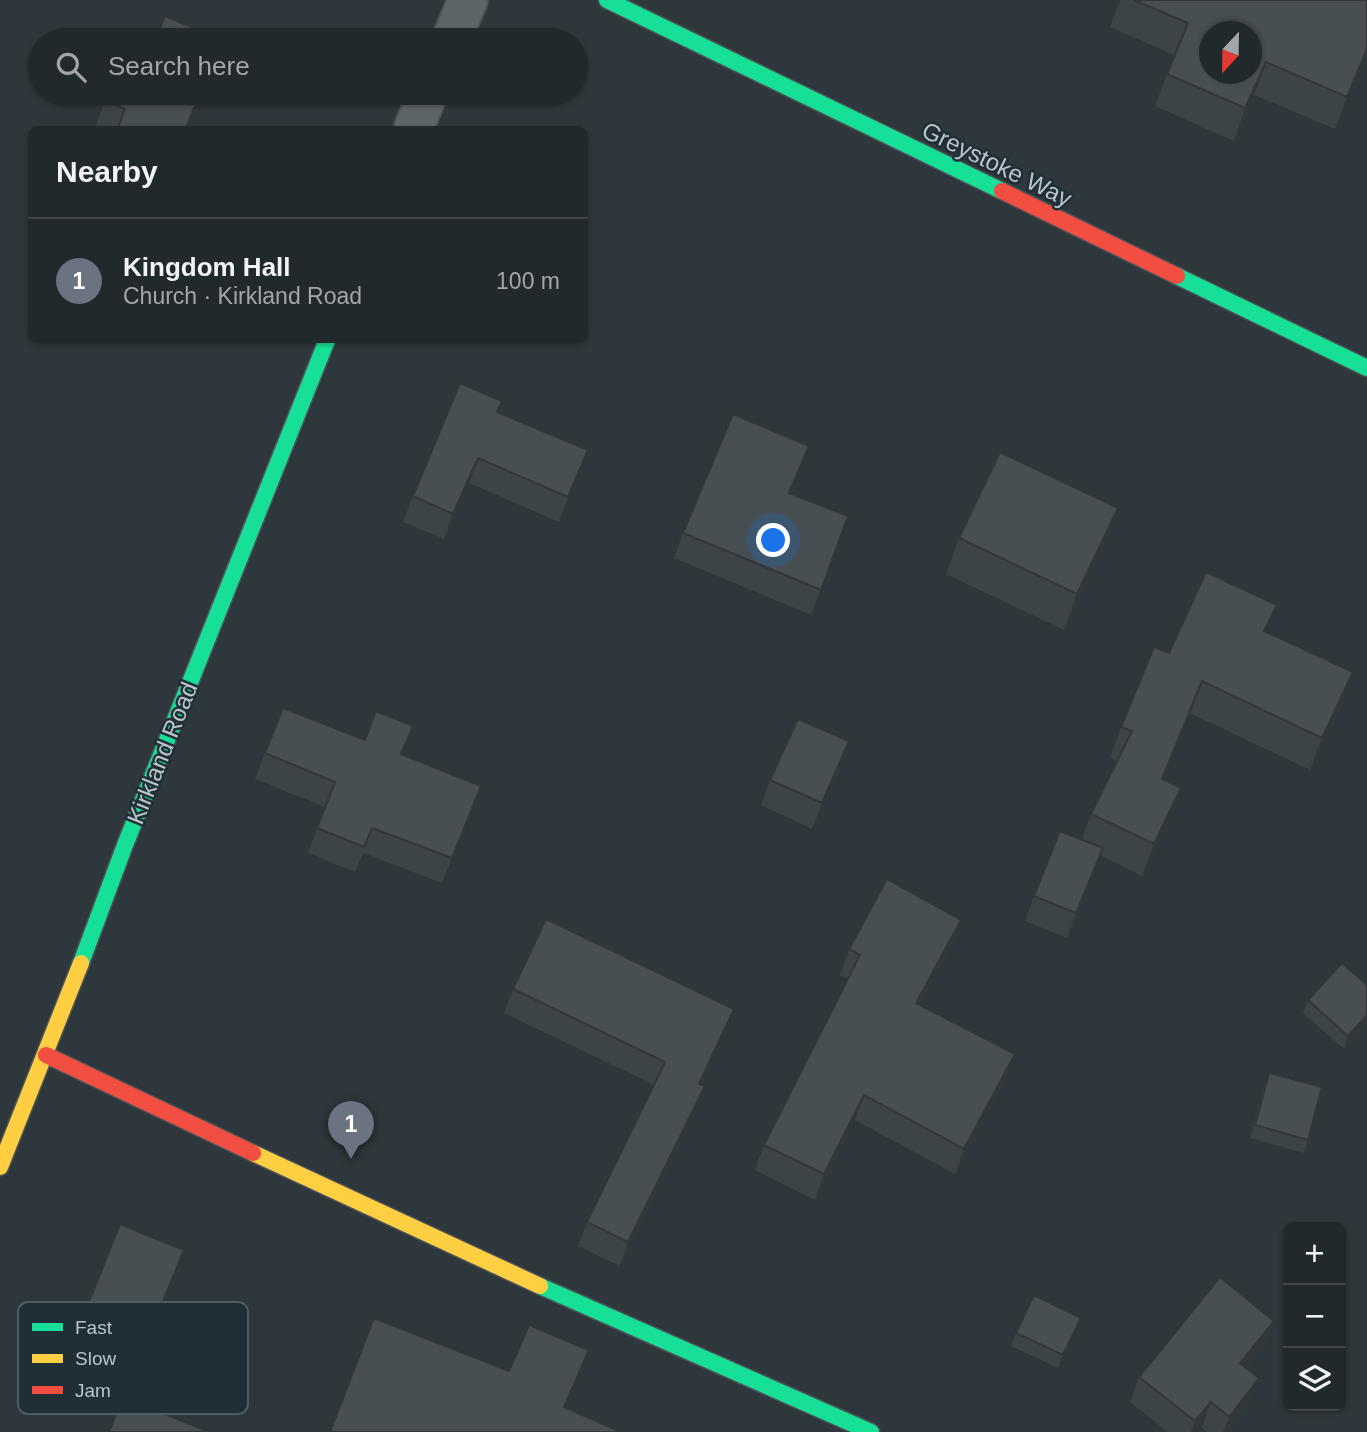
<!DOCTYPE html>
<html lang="en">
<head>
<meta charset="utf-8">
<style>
  :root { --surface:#22292c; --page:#2a3134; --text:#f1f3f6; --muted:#a2a6a9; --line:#3f4548; --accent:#db2777 }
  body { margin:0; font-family:Arial,sans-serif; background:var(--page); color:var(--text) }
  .controls { position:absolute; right:21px; bottom:21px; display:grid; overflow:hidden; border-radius:10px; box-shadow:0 2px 5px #0004 }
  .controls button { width:63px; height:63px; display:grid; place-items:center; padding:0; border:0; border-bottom:2px solid var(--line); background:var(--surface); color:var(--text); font:35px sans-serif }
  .compass { position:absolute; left:1199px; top:21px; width:63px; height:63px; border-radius:50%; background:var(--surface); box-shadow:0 2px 5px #0004; rotate:202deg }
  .you { position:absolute; left:774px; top:541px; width:24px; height:24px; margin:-18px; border:5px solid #fff; border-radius:50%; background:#1a73e8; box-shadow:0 0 0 10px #1a73e833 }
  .badge { display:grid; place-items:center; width:46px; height:46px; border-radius:50%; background:var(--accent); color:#fff; font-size:23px; font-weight:700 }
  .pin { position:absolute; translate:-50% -58px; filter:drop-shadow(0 2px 4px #0008) }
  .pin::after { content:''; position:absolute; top:37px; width:24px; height:21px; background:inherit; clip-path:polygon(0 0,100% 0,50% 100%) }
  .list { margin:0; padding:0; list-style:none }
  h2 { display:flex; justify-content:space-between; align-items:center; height:91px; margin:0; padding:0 28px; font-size:30px }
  h2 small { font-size:23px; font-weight:400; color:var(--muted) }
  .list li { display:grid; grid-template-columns:46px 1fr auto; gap:21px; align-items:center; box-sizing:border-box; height:126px; padding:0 28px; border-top:2px solid var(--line) }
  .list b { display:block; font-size:26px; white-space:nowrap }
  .list p { margin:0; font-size:23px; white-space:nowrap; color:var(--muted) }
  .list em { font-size:23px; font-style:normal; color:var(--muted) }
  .icon { flex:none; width:38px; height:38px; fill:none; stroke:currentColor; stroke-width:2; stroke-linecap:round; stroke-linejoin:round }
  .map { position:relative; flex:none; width:1367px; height:1432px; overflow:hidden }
  .search { position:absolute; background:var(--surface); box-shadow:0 2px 5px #0004; left:28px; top:28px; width:560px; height:77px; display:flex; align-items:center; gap:18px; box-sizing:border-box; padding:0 24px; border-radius:38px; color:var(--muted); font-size:26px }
  .panel { position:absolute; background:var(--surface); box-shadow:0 2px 5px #0004; left:28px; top:126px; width:560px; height:217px; border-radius:10px }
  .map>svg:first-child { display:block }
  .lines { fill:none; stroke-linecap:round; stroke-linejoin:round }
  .street-casing { stroke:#4c5256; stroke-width:42 }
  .fast-casing { stroke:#4c5256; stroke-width:19 }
  .slow-casing { stroke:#4c5256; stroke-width:19 }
  .jam-casing { stroke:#4c5256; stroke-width:19 }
  .street { stroke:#5e6569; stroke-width:38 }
  .fast { stroke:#16e098; stroke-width:16 }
  .slow { stroke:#ffcf43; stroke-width:16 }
  .jam { stroke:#f24e42; stroke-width:16 }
  .wall { fill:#3d4447 }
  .shaded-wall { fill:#323739 }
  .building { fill:#474f52; stroke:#323739; stroke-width:2; fill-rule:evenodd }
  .labels { text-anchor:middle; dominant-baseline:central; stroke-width:5; stroke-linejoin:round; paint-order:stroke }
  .street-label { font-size:24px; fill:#b9c4cb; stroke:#202f36 }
  .key { fill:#202f36; stroke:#4e5c63; stroke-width:2 }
  .key-label { font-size:19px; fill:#b9c4cb }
</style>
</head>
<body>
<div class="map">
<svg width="1367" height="1432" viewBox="0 0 1367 1432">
  <rect width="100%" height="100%" fill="#2e373b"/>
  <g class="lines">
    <g class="street-casing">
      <g id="street">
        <polyline points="451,40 468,0"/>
        <polyline points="413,130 428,93"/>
      </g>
    </g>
    <g class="fast-casing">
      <g id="fast">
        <polyline points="607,0 1002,191"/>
        <polyline points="1177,276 1367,368"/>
        <polyline points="81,963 125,845 327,340"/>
        <polyline points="540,1286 871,1432"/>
      </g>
    </g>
    <g class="slow-casing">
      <g id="slow">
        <polyline points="253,1153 540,1286"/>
        <polyline points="0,1167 81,963"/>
      </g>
    </g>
    <g class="jam-casing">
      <g id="jam">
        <polyline points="1002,191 1177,276"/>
        <polyline points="46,1055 253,1153"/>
      </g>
    </g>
    <use href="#street" class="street"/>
    <use href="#fast" class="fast"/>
    <use href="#slow" class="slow"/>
    <use href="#jam" class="jam"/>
  </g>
  <g class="wall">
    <polygon points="1120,0 1367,0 1367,54 1335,129 1254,95 1234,141 1155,106 1174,55 1110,27"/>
    <polygon points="108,93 196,105 186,130 94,130"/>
    <polygon points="498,412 588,450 579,475 559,522 469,483 444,539 403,522 413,496"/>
    <polygon points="809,446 790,494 848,516 811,615 674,558 683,533"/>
    <polygon points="959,538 1105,544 1064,630 946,574"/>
    <polygon points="1267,632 1342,704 1310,770 1190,713 1163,780 1181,788 1169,820 1142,876 1100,855 1067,938 1025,921 1034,896 1082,840 1091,814 1117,761 1110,758 1121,727 1169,653"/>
    <polygon points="365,740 481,786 442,883 363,853 355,872 308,853 325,807 255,779 265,753"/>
    <polygon points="849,741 840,767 812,829 761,805 770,780"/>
    <polygon points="961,920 952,946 920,1004 1006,1079 955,1174 855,1120 815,1200 755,1170 764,1145 848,979 840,975 849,949"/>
    <polygon points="1367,985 1367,1023 1344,1049 1303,1013 1308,1000"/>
    <polygon points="513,989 725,1033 701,1085 705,1086 696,1110 620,1266 578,1246 587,1222 654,1085 504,1013"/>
    <polygon points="1269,1073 1308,1140 1304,1153 1250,1138 1264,1086"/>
    <polygon points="174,1275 125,1397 61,1373 71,1347"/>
    <polygon points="1081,1318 1076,1331 1058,1368 1011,1346 1016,1333"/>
    <polygon points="1274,1321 1265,1346 1247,1369 1250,1404 1227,1432 1207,1432 1202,1427 1198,1432 1168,1432 1130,1402 1139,1377"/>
  </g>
  <g class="shaded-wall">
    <polygon points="1367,49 1367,54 1335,129 1347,97"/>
    <polygon points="1266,62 1254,95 1234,141 1245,108"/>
    <polygon points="200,93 201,93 196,105 186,130 185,130"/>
    <polygon points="809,446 800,471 780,519 789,493"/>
    <polygon points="588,450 579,475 559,522 568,497"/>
    <polygon points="478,458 469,483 444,539 453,514"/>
    <polygon points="1118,508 1105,544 1064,630 1077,594"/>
    <polygon points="1277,605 1265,636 1264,631"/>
    <polygon points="1353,672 1342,704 1310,770 1322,738"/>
    <polygon points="1202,681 1190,713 1151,811 1162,779"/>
    <polygon points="849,741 840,767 812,829 822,803"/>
    <polygon points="1181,788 1169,820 1142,876 1154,844"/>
    <polygon points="1103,848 1093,874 1067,938 1076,913"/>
    <polygon points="961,920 952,946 907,1028 916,1003"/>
    <polygon points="734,1009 725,1033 691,1108 699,1084"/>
    <polygon points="1367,1015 1367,1023 1344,1049 1348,1036"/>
    <polygon points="1015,1054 1006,1079 955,1174 964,1149"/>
    <polygon points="705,1086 696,1110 620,1266 628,1242"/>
    <polygon points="864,1095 855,1120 815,1200 824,1174"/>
    <polygon points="184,1250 174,1275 125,1397 134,1372"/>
    <polygon points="1081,1318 1076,1331 1058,1368 1063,1355"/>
    <polygon points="1274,1321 1265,1346 1231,1389 1240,1363"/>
    <polygon points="589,1350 578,1381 555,1432 564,1407"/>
    <polygon points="1259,1378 1250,1404 1227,1432 1223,1432 1229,1417"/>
    <polygon points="1211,1402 1202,1427 1198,1432 1191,1432 1195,1421"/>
  </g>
  <g class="building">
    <path d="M 1134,0 L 1367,0 L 1367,49 L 1347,97 L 1266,62 L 1245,108 L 1167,74 L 1188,23 ZM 1209,32 L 1251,32 L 1251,74 L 1209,74 Z"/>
    <polygon points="165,16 213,36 211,40 155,40"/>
    <polygon points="108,93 200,93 185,130 117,130 125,109 105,101"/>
    <polygon points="460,383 502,401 497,412 588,450 568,497 478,458 453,514 413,496"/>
    <polygon points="733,414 809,446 789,493 848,516 821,590 683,533"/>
    <polygon points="1000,452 1118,508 1077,594 959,538"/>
    <polygon points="1206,572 1277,605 1264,631 1353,672 1322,738 1202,681 1162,779 1181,788 1154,844 1091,814 1132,731 1121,727 1154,647 1169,653"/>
    <polygon points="283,708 365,740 376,711 413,726 401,754 481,786 452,858 372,828 364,847 317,828 335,782 265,753"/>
    <polygon points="798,719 849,741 822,803 770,780"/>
    <polygon points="1060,831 1103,848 1076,913 1034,896"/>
    <polygon points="887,879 961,920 916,1003 1015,1054 964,1149 864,1095 824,1174 764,1145 860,955 849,949"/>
    <polygon points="546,919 734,1009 699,1084 705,1086 628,1242 587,1222 665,1062 513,989"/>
    <polygon points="1342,963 1367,985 1367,1015 1348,1036 1308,1000"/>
    <polygon points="1269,1073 1322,1087 1308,1140 1255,1125"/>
    <polygon points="120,1224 184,1250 134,1372 71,1347"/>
    <polygon points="1220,1277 1274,1321 1240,1363 1259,1378 1229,1417 1211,1402 1195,1421 1139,1377"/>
    <polygon points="1034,1295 1081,1318 1063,1355 1016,1333"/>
    <polygon points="374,1318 509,1371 529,1325 589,1350 564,1407 621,1432 330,1432"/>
    <polygon points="123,1397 207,1431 209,1432 109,1432"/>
  </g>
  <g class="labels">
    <g class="street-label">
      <text transform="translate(997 164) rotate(26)">Greystoke Way</text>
      <text transform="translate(162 753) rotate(-68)">Kirkland Road</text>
    </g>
  </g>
  <rect x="18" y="1302" width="230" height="112" rx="10" class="key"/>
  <rect x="32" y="1323" width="31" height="8" fill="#16e098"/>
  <rect x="32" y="1354" width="31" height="9" fill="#ffcf43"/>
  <rect x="32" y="1386" width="31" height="8" fill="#f24e42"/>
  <g class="key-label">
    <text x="75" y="1334">Fast</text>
    <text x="75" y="1365">Slow</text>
    <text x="75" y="1397">Jam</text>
  </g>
</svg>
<div class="controls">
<button>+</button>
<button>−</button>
<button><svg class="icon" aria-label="layers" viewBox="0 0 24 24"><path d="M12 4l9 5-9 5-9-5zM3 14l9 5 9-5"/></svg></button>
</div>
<svg class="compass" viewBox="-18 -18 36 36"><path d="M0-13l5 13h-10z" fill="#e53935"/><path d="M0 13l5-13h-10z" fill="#a2a6a9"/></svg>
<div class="you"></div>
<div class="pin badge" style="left:351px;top:1159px;background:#6b7280">1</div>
<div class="search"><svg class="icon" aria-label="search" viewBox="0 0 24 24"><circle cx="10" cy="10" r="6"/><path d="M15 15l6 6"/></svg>Search here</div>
<section class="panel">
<h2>Nearby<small></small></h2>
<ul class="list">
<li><span class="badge" style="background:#6b7280">1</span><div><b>Kingdom Hall</b><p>Church · Kirkland Road</p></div><em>100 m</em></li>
</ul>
</section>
</div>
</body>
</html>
